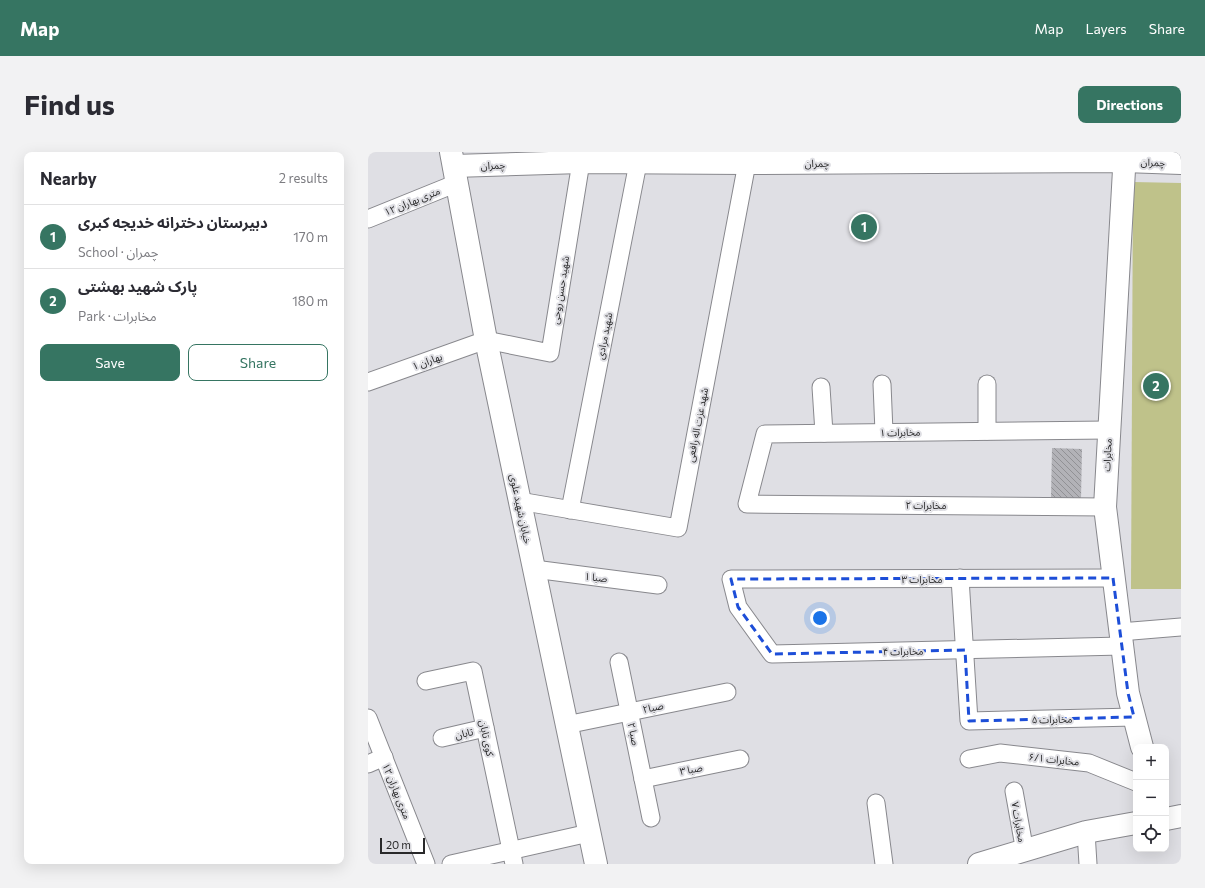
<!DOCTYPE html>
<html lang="en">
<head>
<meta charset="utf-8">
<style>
  :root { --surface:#fff; --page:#f2f2f3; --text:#2b2b33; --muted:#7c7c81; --line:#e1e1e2; --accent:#367562 }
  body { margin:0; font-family:Commissioner,"Noto Sans Arabic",sans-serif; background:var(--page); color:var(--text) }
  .controls { position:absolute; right:12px; bottom:12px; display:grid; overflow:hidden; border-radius:8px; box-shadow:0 4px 16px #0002 }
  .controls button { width:36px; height:36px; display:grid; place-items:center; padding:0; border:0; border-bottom:1px solid var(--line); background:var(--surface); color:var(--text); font:20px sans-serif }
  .scale { position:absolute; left:12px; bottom:10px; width:45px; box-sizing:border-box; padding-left:4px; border:2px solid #29292a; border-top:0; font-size:11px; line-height:14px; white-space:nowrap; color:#29292a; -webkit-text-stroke:3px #dfdfe4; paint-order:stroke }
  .you { position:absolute; left:452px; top:466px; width:14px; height:14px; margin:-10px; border:3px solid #fff; border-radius:50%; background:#1a73e8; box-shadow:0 0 0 6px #1a73e833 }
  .badge { display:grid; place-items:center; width:26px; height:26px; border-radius:50%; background:var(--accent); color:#fff; font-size:13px; font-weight:700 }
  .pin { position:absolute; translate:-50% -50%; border:2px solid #fff; box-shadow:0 1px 4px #0006 }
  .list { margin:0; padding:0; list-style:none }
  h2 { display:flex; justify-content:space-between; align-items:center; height:52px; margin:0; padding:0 16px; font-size:17px }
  h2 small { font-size:13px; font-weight:400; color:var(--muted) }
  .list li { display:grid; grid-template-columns:26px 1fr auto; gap:12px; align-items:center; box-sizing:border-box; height:64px; padding:0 16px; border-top:1px solid var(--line) }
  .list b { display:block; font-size:15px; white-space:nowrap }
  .list p { margin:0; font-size:13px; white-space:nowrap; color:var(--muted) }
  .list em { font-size:13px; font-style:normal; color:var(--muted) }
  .actions { display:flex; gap:8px; padding:12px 16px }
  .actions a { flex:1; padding:9px 0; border:1px solid var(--accent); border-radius:8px; text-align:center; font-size:14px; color:var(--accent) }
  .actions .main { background:var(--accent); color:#fff }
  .icon { flex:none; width:22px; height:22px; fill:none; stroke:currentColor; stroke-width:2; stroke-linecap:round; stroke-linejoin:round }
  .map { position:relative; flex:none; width:813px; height:712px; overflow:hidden; border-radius:8px }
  header { display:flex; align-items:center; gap:24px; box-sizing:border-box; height:56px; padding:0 20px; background:var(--accent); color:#fff }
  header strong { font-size:19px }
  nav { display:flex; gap:22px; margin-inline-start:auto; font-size:14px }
  .intro { display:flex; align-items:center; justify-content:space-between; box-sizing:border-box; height:96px; padding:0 24px }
  h1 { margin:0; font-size:28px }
  .button { padding:10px 18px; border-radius:8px; background:var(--accent); color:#fff; font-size:14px; font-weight:700 }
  main { display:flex; gap:24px; padding:0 24px }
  aside { flex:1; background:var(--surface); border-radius:8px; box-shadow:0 4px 16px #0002 }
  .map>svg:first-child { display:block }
  .green { fill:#bfc28a }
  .building { fill:url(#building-back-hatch) }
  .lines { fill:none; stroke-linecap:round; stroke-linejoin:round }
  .street-casing { stroke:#88888d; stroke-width:19 }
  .secondary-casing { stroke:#88888d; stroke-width:24 }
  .street { stroke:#fff; stroke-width:17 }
  .secondary { stroke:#fff; stroke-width:22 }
  .marked { fill:none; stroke:#1d4ed8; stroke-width:3; stroke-dasharray:8 5; stroke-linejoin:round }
  .labels { text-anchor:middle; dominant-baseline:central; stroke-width:4; stroke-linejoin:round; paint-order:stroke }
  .street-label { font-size:10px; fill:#29292a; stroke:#dfdfe4 }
</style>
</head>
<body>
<header>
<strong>Map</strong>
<nav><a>Map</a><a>Layers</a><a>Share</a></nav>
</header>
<div class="intro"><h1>Find us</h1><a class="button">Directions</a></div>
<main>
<aside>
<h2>Nearby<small>2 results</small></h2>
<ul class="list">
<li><span class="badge">1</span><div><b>دبیرستان دخترانه خدیجه کبری</b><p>School · چمران</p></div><em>170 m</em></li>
<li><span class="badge">2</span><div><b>پارک شهید بهشتی</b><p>Park · مخابرات</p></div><em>180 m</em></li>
</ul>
<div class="actions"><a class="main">Save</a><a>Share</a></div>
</aside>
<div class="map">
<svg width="813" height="712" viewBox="0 0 813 712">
  <defs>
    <pattern id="building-back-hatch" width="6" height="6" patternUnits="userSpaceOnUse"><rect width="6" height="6" fill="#b2b2b7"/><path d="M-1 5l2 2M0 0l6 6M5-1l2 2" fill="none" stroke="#919195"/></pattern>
  </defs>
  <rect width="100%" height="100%" fill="#dfdfe4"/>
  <polygon class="green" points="765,30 813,31 813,437 763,437"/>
  <polygon class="building" points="684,296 714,297 713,347 683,346"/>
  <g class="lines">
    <g class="street-casing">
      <g id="street">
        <polyline points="0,67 89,31"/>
        <polyline points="0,230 118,188 182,201 213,10"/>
        <polyline points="514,232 516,280"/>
        <polyline points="453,235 456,281"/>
        <polyline points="619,279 619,232"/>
        <polyline points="151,349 310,376 379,11 379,0"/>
        <polyline points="737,355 379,352 397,282 740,278"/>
        <polyline points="202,358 270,11"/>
        <polyline points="166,417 290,433"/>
        <polyline points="592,426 601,569 766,565"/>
        <polyline points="745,426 363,427 370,455 404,502 754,494"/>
        <polyline points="752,480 813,475"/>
        <polyline points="251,510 283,666"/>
        <polyline points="58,529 105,519 146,712"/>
        <polyline points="0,566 58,712"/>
        <polyline points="198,573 359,540"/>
        <polyline points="74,586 117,576"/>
        <polyline points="601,607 632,601 721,611 768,630"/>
        <polyline points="0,612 16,605"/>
        <polyline points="275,627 372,607"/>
        <polyline points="646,639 657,700"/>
        <polyline points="508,651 516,712"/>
        <polyline points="718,680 720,712"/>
        <polyline points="83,712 221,681"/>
      </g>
    </g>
    <g class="secondary-casing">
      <g id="secondary">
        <polyline points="83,0 118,188 228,712"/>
        <polyline points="757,0 737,355 760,541 774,595"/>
        <polyline points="86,14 213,10 379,11 756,9 813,11"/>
        <polyline points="798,667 813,664"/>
        <polyline points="611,712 718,680 768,671"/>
      </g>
    </g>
    <use href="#street" class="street"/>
    <use href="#secondary" class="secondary"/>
  </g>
  <path class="marked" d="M 745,426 L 760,541 L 766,565 L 601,569 L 597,498 L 404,502 L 370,455 L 363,427 Z"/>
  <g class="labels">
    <g class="street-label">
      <text transform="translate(785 10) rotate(2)">چمران</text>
      <text transform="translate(449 11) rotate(-1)">چمران</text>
      <text transform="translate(125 13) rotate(-2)">چمران</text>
      <text transform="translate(44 49) rotate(-22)">۱۲ متری بهاران</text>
      <text transform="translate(192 138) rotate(-81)">شهید حسن روحی</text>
      <text transform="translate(236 184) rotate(-79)">شهید مرادی</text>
      <text transform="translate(59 209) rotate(-20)">بهاران ۱</text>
      <text transform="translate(329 273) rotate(-79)">شهد عزت اله رافعی</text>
      <text transform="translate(532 280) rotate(-1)">مخابرات ۱</text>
      <text transform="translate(739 303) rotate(-87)">مخابرات</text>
      <text x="558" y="353">مخابرات ۲</text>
      <text transform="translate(153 357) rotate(78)">خیابان شهید علوی</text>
      <text transform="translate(228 425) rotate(7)">صبا ۱</text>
      <text x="554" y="427">مخابرات ۳</text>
      <text transform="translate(535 499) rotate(-1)">مخابرات ۴</text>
      <text transform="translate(285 555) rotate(-12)">صبا۲</text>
      <text transform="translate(684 567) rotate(-1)">مخابرات ۵</text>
      <text transform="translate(96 581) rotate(-13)">تابان</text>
      <text transform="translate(266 582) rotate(78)">صبا ۲</text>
      <text transform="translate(119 586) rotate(78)">کوی تابان</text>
      <text transform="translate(686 607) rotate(6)">مخابرات ۶/۱</text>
      <text transform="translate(323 617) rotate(-11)">صبا ۳</text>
      <text transform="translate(29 639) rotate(68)">۱۲ متری بهاران</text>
      <text transform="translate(651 670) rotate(80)">مخابرات ۷</text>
    </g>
  </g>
</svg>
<div class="controls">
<button>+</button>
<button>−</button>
<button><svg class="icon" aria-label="locate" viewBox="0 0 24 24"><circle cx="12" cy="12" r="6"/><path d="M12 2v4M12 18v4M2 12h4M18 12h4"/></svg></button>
</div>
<div class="scale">20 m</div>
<div class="you"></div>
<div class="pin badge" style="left:496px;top:75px">1</div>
<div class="pin badge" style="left:788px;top:234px">2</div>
</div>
</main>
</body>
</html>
